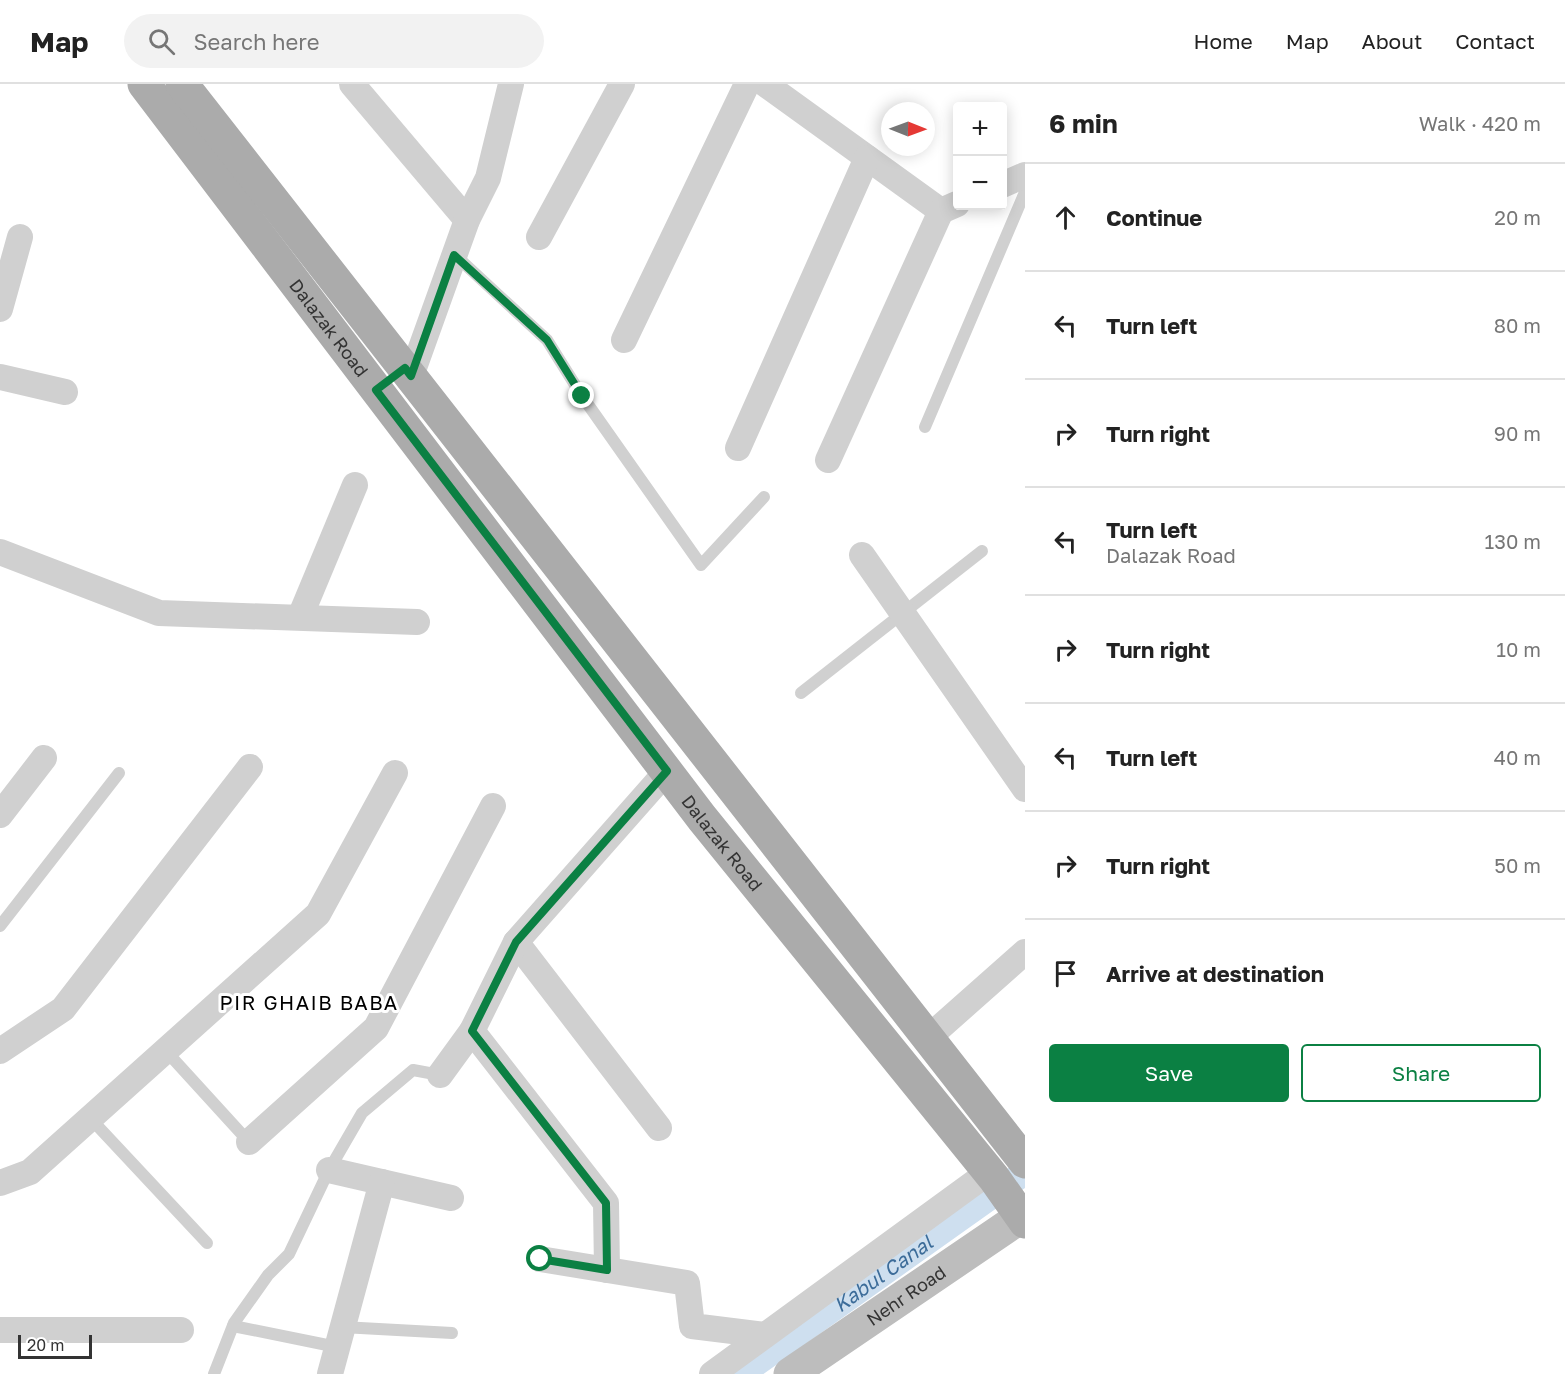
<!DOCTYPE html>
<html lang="en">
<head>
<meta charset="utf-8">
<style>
  :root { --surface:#fff; --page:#f2f2f2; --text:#222; --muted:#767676; --line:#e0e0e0; --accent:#0b8043 }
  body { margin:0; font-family:"Golos Text",sans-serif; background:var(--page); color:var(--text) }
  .controls { position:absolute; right:18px; top:18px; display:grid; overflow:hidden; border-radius:6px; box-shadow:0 3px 15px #0003 }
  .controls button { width:54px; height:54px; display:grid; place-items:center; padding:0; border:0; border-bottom:2px solid var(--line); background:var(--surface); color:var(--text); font:30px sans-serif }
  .compass { position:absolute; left:881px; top:18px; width:54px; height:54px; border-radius:50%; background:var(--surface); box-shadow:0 3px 15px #0003; rotate:91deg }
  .scale { position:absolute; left:18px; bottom:15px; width:74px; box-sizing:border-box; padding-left:6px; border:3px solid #333; border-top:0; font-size:16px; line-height:21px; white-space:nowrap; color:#333; -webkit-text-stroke:4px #fff; paint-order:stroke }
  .stop { position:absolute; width:18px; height:18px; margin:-14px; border:4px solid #0b8043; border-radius:50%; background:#fff }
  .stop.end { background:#0b8043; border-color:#fff; box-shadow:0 2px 6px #0008 }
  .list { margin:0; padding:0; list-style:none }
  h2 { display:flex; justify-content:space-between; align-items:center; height:78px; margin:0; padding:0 24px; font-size:26px }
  h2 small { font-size:20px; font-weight:400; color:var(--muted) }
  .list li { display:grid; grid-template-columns:39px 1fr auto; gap:18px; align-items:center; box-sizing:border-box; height:108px; padding:0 24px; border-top:2px solid var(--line) }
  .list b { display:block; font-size:22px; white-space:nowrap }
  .list p { margin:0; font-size:20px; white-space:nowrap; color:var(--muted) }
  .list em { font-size:20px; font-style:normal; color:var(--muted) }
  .actions { display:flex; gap:12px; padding:18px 24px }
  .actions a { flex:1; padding:14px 0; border:2px solid var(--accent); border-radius:6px; text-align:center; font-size:21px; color:var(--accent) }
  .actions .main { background:var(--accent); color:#fff }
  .icon { flex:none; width:33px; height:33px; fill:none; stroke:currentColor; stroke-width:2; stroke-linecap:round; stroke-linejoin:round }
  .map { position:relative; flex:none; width:1025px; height:1290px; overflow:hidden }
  header { display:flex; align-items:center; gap:36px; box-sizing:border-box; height:84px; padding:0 30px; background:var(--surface); border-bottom:2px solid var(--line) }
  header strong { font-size:28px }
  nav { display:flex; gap:33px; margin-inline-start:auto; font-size:21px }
  .search { width:420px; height:54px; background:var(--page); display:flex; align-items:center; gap:15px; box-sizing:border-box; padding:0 21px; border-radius:33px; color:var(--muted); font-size:22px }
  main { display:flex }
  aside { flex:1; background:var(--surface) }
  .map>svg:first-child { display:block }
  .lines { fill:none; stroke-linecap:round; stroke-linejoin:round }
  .canal { stroke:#cedfef; stroke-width:26 }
  .service { stroke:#d0d0d0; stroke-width:12 }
  .minor { stroke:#d0d0d0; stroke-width:26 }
  .secondary { stroke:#bdbdbd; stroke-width:33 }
  .primary { stroke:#ababab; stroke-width:33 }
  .route { stroke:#0b8043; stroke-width:8 }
  .labels { text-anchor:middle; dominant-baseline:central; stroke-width:6; stroke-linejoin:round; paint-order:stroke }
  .street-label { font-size:18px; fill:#333; stroke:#fff }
  .neighbourhood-label { font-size:20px; letter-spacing:1.5px; fill:#000; stroke:#fff }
  .water-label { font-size:20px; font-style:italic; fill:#3c6c99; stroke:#fff }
</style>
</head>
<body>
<header>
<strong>Map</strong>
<div class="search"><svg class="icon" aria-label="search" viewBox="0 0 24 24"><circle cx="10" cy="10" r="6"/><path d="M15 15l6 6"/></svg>Search here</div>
<nav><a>Home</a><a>Map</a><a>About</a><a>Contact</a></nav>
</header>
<main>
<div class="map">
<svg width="1025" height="1290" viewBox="0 0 1025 1290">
  <rect width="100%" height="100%" fill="#fff"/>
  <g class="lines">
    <path class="canal" id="s1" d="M 741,1290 L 1025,1088"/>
    <g class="service">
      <polyline points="455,171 547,256 582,312 701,481 764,413"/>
      <polyline points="925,343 1025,108"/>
      <polyline points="801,609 982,467"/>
      <polyline points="0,842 119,689"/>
      <polyline points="166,967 249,1058"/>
      <polyline points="91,1035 207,1159"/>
      <polyline points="233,1242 337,1263"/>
      <polyline points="342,1243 452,1249"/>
      <polyline points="214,1290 234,1239 268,1191 289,1170 329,1086 362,1029 413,986 440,991"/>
    </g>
    <g class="minor">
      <polyline points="352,0 467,136"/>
      <polyline points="765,0 941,127 957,120"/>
      <polyline points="1002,101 1025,91"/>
      <polyline points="539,153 622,0"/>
      <polyline points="0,225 20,153"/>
      <polyline points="624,256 747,0"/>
      <polyline points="411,292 467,136 488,94 511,0"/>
      <polyline points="0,293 65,308"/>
      <polyline points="738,364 867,74"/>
      <polyline points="828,376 941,127"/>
      <polyline points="0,468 159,529 417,538"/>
      <polyline points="862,471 1025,705"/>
      <polyline points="300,533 355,401"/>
      <polyline points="0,731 44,674"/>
      <polyline points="516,858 659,1044"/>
      <polyline points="472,947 606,1119 607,1186"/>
      <polyline points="929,953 1025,868"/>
      <polyline points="0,967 63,925 250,683"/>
      <polyline points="440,991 472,947 516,858 667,687"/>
      <polyline points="249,1058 376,944 493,722"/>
      <polyline points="329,1086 451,1114"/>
      <polyline points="0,1099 30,1088 318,830 395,689"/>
      <polyline points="540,1175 687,1199 692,1242 765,1251"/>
      <polyline points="0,1246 181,1246"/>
      <polyline points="330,1290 382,1098"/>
      <polyline points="712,1290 989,1088"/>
    </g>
    <path class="secondary" id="s2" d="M 790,1290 L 1021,1133"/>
    <g class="primary">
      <path id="s3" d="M 144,0 L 702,734 L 994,1094 L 1025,1138"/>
      <polyline points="182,0 1025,1078"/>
    </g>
  </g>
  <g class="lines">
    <polyline class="route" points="540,1175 607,1186 606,1119 472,947 516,858 667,687 376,306 405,284 411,292 454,171 547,256 582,312"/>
  </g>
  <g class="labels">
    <g class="street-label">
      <text stroke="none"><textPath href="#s3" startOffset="306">Dalazak Road</textPath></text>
      <text stroke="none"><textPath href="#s3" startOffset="954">Dalazak Road</textPath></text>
      <text stroke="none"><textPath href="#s2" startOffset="140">Nehr Road</textPath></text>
    </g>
    <g class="neighbourhood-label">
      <text x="309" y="918">PIR GHAIB BABA</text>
    </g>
    <g class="water-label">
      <text stroke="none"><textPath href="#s1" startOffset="174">Kabul Canal</textPath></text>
    </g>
  </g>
</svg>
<div class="controls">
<button>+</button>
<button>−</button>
</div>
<svg class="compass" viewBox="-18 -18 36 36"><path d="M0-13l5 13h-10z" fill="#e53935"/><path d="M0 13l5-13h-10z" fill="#767676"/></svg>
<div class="scale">20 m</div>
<div class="stop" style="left:540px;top:1175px"></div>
<div class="stop end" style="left:582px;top:312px"></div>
</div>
<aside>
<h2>6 min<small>Walk · 420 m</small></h2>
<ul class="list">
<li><svg class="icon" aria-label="ahead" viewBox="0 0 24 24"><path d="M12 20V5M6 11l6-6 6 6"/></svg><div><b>Continue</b></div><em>20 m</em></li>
<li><svg class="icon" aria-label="left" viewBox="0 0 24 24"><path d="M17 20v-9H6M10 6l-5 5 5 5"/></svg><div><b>Turn left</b></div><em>80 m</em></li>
<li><svg class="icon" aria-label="right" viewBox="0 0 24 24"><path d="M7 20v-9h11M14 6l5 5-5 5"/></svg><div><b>Turn right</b></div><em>90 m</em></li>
<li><svg class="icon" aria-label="left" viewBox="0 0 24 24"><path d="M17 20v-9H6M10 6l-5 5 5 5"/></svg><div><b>Turn left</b><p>Dalazak Road</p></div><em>130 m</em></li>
<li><svg class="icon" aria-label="right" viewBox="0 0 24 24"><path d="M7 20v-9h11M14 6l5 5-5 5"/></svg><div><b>Turn right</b></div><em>10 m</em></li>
<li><svg class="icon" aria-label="left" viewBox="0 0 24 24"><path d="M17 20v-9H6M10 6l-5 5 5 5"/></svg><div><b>Turn left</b></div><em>40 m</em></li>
<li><svg class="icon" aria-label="right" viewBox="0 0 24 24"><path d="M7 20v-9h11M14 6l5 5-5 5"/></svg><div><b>Turn right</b></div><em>50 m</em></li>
<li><svg class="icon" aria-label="arrive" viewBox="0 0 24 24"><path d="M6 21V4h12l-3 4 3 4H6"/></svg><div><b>Arrive at destination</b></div></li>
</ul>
<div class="actions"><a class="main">Save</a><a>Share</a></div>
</aside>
</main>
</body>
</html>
